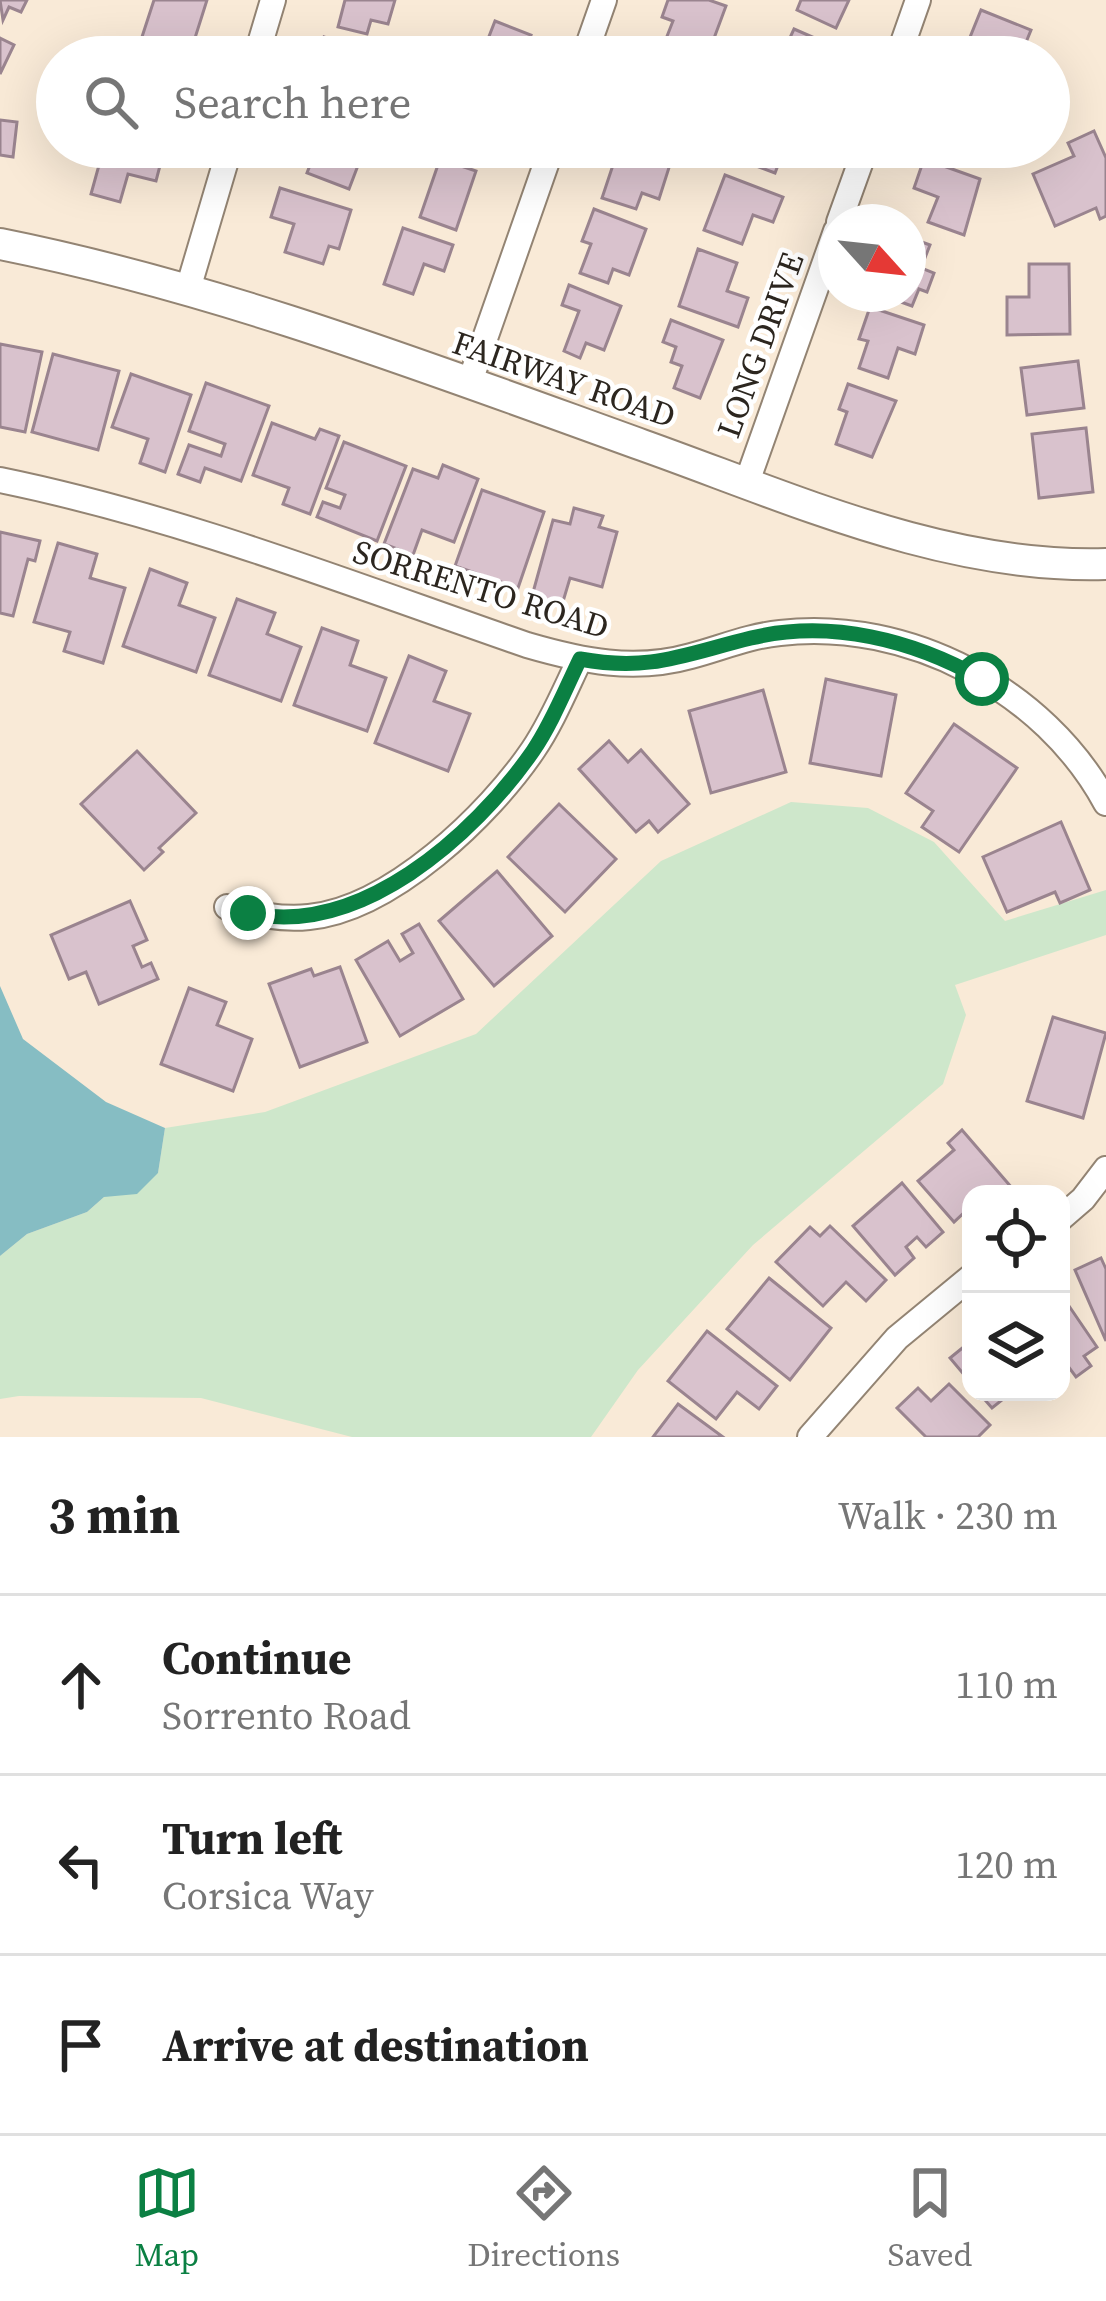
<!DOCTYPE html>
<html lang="en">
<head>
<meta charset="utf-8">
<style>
  :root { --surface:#fff; --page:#f2f2f2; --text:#222; --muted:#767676; --line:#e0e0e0; --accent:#0b8043 }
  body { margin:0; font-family:"Source Serif 4",serif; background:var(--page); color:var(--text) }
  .controls { position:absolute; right:36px; bottom:36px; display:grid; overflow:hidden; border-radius:24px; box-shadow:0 12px 48px #0002 }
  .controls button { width:108px; height:108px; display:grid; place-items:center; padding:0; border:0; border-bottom:3px solid var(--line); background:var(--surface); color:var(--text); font:60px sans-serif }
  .compass { position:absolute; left:818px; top:204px; width:108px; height:108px; border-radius:50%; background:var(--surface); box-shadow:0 12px 48px #0002; rotate:117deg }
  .stop { position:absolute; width:36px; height:36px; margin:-27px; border:9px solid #0b8043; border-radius:50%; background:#fff }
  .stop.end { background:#0b8043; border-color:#fff; box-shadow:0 3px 12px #0008 }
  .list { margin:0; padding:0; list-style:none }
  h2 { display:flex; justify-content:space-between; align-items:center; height:156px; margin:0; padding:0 48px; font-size:51px }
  h2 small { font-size:39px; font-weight:400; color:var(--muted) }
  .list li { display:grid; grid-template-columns:78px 1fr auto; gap:36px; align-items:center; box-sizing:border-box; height:180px; padding:0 48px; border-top:3px solid var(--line) }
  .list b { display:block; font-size:45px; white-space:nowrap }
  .list p { margin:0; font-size:39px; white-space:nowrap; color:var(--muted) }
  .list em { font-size:39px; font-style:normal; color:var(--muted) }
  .icon { flex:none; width:66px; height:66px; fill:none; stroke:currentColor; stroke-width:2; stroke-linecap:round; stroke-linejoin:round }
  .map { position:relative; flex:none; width:1106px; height:1437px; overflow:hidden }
  .search { position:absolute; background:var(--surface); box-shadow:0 12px 48px #0002; left:36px; right:36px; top:36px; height:132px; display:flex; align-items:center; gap:30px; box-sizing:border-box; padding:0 42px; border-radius:66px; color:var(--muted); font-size:45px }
  .sheet { height:696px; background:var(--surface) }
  nav { display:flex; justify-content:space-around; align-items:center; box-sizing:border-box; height:168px; border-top:3px solid var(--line); background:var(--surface); font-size:33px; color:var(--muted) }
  nav a { display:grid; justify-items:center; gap:6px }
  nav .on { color:var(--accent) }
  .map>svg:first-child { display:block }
  .green { fill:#cee7cb }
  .water { fill:#86bdc3 }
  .building { fill:#d9c2cd; stroke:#9a848f; stroke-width:3 }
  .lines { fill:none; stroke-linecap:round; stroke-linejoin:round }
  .minor-casing { stroke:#938473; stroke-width:28 }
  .tertiary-casing { stroke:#938473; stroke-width:34 }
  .minor { stroke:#fff; stroke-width:24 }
  .tertiary { stroke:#fff; stroke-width:30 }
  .route { stroke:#0b8043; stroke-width:15 }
  .labels { text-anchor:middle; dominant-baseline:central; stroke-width:9; stroke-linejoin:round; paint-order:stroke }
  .street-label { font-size:33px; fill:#2c261f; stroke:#fff }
</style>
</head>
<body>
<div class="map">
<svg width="1106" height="1437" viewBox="0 0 1106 1437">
  <rect width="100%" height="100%" fill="#f9ead7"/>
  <polygon class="green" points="791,802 868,808 934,842 1005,921 1106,890 1106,935 955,985 966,1015 943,1084 753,1245 638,1370 591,1437 352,1437 201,1398 19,1396 0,1399 0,1256 27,1234 87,1212 104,1197 158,1173 165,1128 265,1112 476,1034 661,861"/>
  <polygon class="water" points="0,986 23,1039 106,1102 165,1128 158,1173 137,1194 104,1197 87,1212 27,1234 0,1256"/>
  <g class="building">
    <polygon points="0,0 27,0 21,12 9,7 3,20"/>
    <polygon points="154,0 207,0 189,57 140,43"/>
    <polygon points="345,0 395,0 388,24 371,20 367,34 338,27"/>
    <polygon points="668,0 709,0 726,6 710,49 695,44 690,57 662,49 673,21 662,17"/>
    <polygon points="801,0 849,0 836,28 797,10"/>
    <polygon points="981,10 1031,30 1020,57 962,57"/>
    <polygon points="495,21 531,35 522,57 481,57"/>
    <polygon points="794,29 824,42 817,57 781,57"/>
    <polygon points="324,37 367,52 365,57 317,57"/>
    <polygon points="0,38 14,45 0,74"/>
    <polygon points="0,120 17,122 13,157 0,155"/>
    <polygon points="1094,131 1106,158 1106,216 1100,219 1096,208 1055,226 1033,174 1074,156 1068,143"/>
    <polygon points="104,147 121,147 162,158 156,181 128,174 120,202 91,194"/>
    <polygon points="317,147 365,147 349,189 307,173"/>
    <polygon points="619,147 651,147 673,155 659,199 642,193 636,209 602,198"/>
    <polygon points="745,147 785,147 775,173 740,160"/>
    <polygon points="943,147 994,147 988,163"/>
    <polygon points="440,159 476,171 456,230 420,217"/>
    <polygon points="924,159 980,179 964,235 928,222 938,197 914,188"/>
    <polygon points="725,175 783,197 773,222 753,215 742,244 704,230"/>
    <polygon points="280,188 351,210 339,249 329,246 323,264 285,252 294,224 271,217"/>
    <polygon points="594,209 646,229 629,275 613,269 608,283 580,273 591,244 582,241"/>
    <polygon points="403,228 453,245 444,271 424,264 413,294 384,284"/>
    <polygon points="908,237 930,245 921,268 934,273 927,292 919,289 912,306 879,294 908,294"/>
    <polygon points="698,249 737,263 727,291 748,298 738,327 679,306"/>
    <polygon points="1029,264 1069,264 1070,334 1007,335 1007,297 1029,297"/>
    <polygon points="569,285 621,306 604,350 586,343 580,358 564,351 579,311 562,305"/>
    <polygon points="870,307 924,325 915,354 898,348 888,378 859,368 868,341 859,339"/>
    <polygon points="671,320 723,340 700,398 674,388 682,366 671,362 676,347 663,342"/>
    <polygon points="0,344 42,352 25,432 0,427"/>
    <polygon points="53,354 119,371 98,450 32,432"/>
    <polygon points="1078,361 1084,408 1027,415 1021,368"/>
    <polygon points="131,374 191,395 165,472 140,463 148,439 112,427"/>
    <polygon points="206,383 269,406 241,481 205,468 200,482 178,474 189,445 221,456 225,444 189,431"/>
    <polygon points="848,384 896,401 872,457 836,444 847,412 839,409"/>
    <polygon points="272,423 315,439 320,429 339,436 310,514 283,504 289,488 253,475"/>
    <polygon points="1086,428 1093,492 1039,498 1032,434"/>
    <polygon points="344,442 406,466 377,541 317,517 323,502 340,508 345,495 326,488"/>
    <polygon points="443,465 478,479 454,542 422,530 413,555 384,544 413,469 438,478"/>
    <polygon points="482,490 544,512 518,588 455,566"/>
    <polygon points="574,508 603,516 599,527 617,532 602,587 570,578 562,605 532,596 553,520 570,524"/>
    <polygon points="0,532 40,541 35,561 28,559 13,616 0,613"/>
    <polygon points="58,543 97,554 90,578 125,588 103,663 64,651 70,632 34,622"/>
    <polygon points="150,569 187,583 179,605 215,618 196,672 123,646"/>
    <polygon points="237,599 275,613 267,634 301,647 281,701 209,675"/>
    <polygon points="322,628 358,641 350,665 386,678 367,731 294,705"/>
    <polygon points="409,656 446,671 434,701 470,714 448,771 375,743"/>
    <polygon points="826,679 896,695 881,776 810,763"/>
    <polygon points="763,690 786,772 711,793 689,711"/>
    <polygon points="954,724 1017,768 959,852 922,827 933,811 906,793"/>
    <polygon points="609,741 628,762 641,750 689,804 658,832 649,821 636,832 579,769"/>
    <polygon points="137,751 196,813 159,848 163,852 144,870 81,804"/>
    <polygon points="559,804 616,859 565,912 508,857"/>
    <polygon points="1061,822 1090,890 1060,903 1055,892 1007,912 983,857"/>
    <polygon points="497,871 552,936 494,986 439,921"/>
    <polygon points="130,901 147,940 133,946 142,967 151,963 158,979 99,1004 86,972 69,979 51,935"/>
    <polygon points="419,924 463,999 400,1036 356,960 388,941 400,961 413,953 402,934"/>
    <polygon points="340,967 367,1042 300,1067 269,984 311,969 314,976"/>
    <polygon points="189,988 226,1002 217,1025 252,1039 233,1091 161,1064"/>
    <polygon points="1053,1017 1106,1033 1083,1118 1027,1101"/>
    <polygon points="962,1130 1012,1188 1006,1194 971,1194 971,1206 954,1222 918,1181 954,1150 948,1143"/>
    <polygon points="902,1183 943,1232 926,1247 917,1237 906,1247 914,1258 895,1275 853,1226"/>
    <polygon points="830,1226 886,1280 866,1301 846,1282 823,1306 776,1262 810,1227 820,1236"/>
    <polygon points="1101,1258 1106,1269 1106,1341 1075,1270"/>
    <polygon points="769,1278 831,1328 790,1380 727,1329"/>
    <polygon points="1069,1306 1097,1347 1084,1356 1091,1366 1076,1377 1068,1366 1061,1371 1061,1311"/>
    <polygon points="707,1331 777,1386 759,1409 737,1392 716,1419 668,1381"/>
    <polygon points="971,1341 971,1383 950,1358"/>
    <polygon points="949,1384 990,1425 978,1437 926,1437 897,1408 918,1388 931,1401"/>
    <polygon points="978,1392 1012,1392 992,1408"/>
    <polygon points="678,1404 723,1437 653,1437"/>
  </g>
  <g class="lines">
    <g class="minor-casing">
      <g id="minor">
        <polyline points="256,57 273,0"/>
        <polyline points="584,57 604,0"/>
        <polyline points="898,57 918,0"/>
        <polyline points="839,222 866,147"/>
        <polyline points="188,289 230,147"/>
        <polyline points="469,384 552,147"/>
        <path d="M 0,480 C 181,517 353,585 527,645 C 582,661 634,672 691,656 C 721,648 749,636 780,633 C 908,618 1045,690 1106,803"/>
        <polyline points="747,482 836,231"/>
        <path d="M 227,907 C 254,914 281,920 309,917 C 391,909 489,815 533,750 C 552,722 565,690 580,659"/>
        <polyline points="1061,1218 1083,1199 1106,1169"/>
        <polyline points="810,1437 897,1338 971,1277"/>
      </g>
    </g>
    <g class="tertiary-casing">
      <path id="tertiary" d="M 0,244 C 220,288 431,369 642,445 C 791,498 945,569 1106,564"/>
    </g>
    <use href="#minor" class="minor"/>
    <use href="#tertiary" class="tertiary"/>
  </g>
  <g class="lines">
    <path class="route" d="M 248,913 C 359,938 473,837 533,751 C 552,723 565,690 580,659 C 651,672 685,654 751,638 C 831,619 913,640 982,679"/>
  </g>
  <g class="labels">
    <g class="street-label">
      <text transform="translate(760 345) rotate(-70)">LONG DRIVE</text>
      <text transform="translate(564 379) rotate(19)">FAIRWAY ROAD</text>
      <text transform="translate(481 589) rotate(17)">SORRENTO ROAD</text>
    </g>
  </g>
</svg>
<div class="controls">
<button><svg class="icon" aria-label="locate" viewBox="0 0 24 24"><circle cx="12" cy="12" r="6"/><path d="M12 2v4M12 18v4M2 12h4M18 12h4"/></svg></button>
<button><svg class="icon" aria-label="layers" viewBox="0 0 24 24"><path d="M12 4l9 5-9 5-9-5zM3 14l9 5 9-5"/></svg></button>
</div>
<svg class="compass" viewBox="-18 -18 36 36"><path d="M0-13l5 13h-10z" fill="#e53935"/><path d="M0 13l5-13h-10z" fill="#767676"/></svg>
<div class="stop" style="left:982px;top:679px"></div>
<div class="stop end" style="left:248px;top:913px"></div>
<div class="search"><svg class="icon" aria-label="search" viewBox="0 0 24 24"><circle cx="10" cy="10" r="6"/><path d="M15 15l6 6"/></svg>Search here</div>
</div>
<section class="sheet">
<h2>3 min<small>Walk · 230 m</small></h2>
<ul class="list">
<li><svg class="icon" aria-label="ahead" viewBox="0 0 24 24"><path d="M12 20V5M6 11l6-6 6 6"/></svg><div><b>Continue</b><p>Sorrento Road</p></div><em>110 m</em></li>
<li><svg class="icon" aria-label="left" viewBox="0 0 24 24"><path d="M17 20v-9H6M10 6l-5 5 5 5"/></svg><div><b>Turn left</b><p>Corsica Way</p></div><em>120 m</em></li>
<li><svg class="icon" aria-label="arrive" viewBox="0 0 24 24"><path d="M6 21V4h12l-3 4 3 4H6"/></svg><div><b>Arrive at destination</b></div></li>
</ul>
</section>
<nav>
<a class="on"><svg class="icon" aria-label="map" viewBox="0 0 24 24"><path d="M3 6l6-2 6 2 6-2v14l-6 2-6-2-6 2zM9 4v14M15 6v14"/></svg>Map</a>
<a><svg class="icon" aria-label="directions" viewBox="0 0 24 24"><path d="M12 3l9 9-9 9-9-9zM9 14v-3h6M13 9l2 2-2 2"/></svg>Directions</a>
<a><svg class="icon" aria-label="saved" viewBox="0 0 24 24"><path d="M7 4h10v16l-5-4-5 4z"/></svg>Saved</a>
</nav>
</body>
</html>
